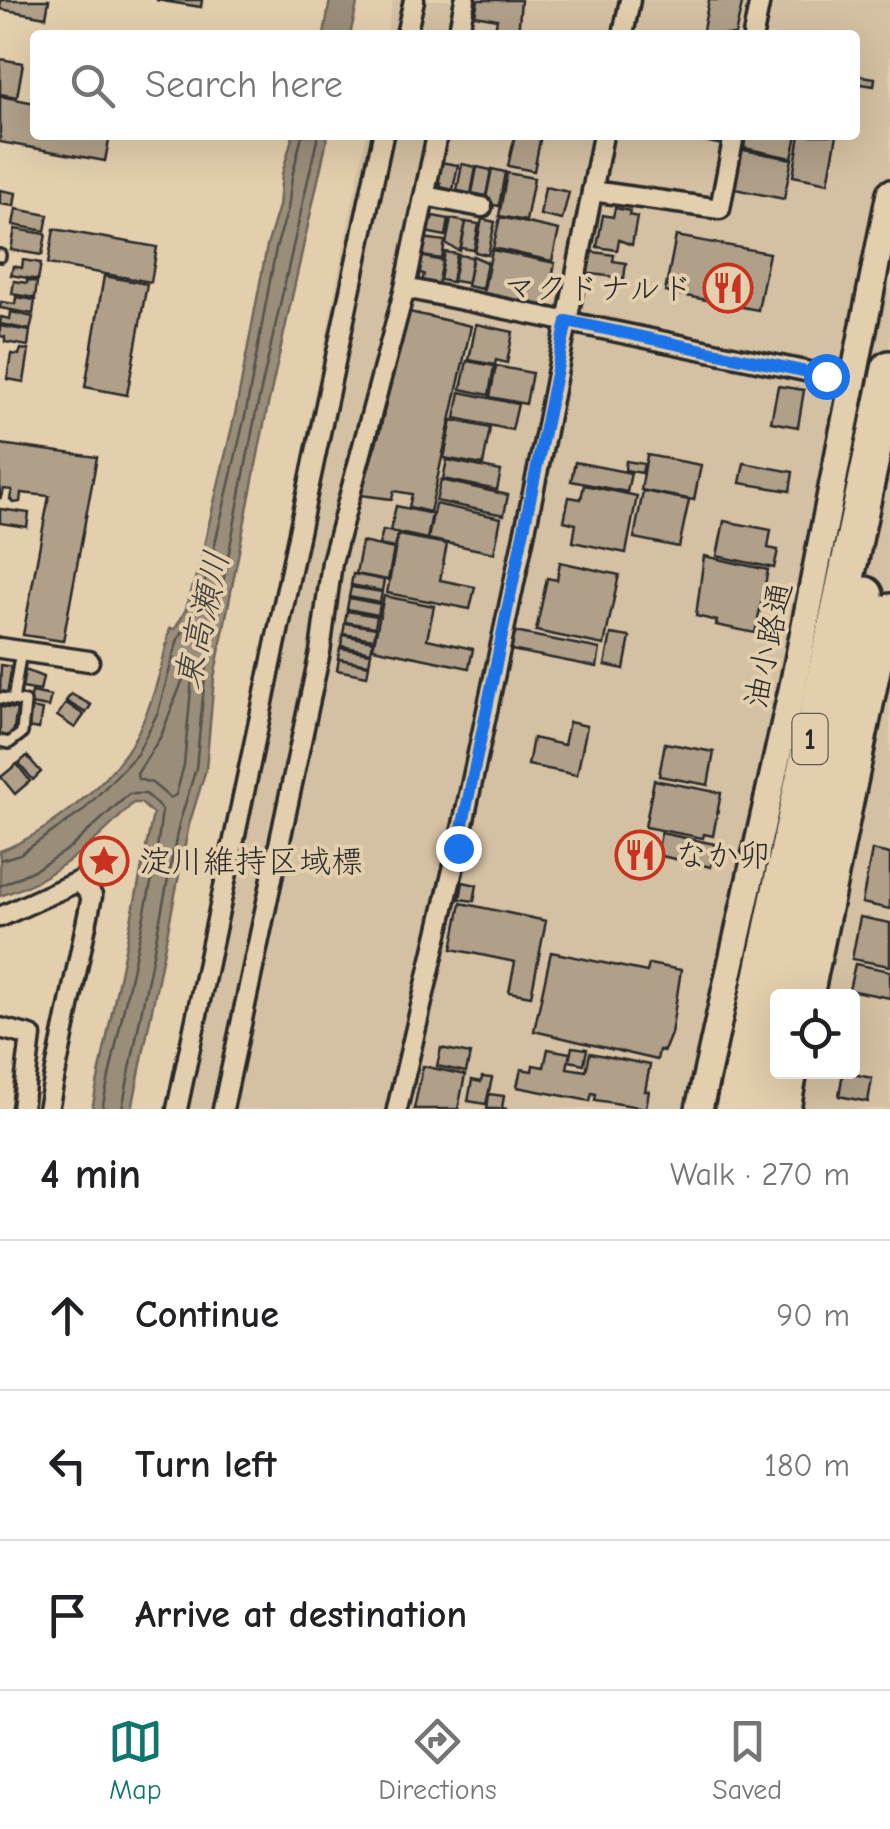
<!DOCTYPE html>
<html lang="en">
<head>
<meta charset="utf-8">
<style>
  :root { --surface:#fff; --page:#f6f6f6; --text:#202124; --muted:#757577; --line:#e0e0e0; --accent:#0f766e }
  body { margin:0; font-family:"Comic Neue","Klee One",sans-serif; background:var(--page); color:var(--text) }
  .controls { position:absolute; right:30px; bottom:30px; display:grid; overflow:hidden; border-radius:10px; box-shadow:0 10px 40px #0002 }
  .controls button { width:90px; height:90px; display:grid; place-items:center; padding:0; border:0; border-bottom:2px solid var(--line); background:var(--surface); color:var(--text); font:50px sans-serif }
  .stop { position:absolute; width:30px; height:30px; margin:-22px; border:8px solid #1a73e8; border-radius:50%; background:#fff }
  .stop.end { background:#1a73e8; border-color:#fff; box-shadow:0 2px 10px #0008 }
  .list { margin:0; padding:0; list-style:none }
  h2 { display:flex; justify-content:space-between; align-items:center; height:130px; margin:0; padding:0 40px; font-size:42px }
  h2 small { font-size:32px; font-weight:400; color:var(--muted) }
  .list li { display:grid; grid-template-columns:65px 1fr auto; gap:30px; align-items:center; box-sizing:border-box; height:150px; padding:0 40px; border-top:2px solid var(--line) }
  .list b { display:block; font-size:38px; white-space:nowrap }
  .list em { font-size:32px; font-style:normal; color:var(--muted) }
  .icon { flex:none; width:55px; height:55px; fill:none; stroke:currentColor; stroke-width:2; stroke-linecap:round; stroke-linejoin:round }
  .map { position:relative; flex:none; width:890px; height:1109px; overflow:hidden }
  .search { position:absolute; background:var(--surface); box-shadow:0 10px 40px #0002; left:30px; right:30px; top:30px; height:110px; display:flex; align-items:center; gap:25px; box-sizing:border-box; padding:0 35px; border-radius:10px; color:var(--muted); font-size:38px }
  .sheet { height:580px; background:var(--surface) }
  nav { display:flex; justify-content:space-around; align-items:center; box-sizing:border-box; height:140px; border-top:2px solid var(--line); background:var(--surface); font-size:28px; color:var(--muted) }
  nav a { display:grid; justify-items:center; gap:5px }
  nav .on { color:var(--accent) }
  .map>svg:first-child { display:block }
  .built { fill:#d4c0a2; fill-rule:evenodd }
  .water { fill:#9a8d7a; stroke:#6e665a; stroke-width:2.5 }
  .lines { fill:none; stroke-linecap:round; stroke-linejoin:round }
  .shore { stroke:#57524b; stroke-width:2.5 }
  .building { fill:#b0a089; stroke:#2b2b2b; stroke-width:2.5 }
  .lane-casing { stroke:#2b2b2b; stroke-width:16 }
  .street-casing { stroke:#2b2b2b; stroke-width:25 }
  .secondary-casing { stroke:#2b2b2b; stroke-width:32 }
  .highway-casing { stroke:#2b2b2b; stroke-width:42 }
  .lane { stroke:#e3cead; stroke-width:9 }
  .street { stroke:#e3cead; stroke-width:18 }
  .secondary { stroke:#e3cead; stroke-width:25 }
  .highway { stroke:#e3cead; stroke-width:35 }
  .route { stroke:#1a73e8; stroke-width:12 }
  .labels { text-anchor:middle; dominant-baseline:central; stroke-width:8; stroke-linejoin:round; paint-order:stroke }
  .shield { fill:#e3cead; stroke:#625c52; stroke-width:2.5 }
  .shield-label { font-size:30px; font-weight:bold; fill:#2b2b2b }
  .poi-label { font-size:32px; fill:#2b2b2b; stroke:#e3cead; text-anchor:start }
  .street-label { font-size:32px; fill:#2b2b2b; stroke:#e3cead }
  .water-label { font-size:35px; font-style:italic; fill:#413f3b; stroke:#e3cead }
</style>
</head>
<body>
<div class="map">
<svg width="890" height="1109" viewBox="0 0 890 1109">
  <rect width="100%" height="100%" fill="#e3cead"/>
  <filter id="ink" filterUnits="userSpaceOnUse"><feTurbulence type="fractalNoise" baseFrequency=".01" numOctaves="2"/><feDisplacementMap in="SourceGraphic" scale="20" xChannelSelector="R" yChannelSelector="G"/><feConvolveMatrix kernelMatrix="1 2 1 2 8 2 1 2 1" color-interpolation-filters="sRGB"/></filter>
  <g filter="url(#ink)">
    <path class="built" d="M 393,0 L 890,0 L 890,1109 L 172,1109 L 366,135 L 855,135 L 855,35 L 386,35 ZM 778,996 L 852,996 L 852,1072 L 778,1072 Z"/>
    <g class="water">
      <polygon points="330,0 358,0 350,35 324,35"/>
      <path d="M 293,135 L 328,135 L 266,414 L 214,678 L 206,769 L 189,825 L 132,1109 L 92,1109 L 153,814 L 141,803 L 133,803 C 97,842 51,881 0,896 L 0,851 C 46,834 105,787 131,745 C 152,709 162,668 170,628 L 175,629 L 186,609 L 199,566 L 236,410 L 267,246 L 279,206 L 282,174 Z"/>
    </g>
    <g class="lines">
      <g class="shore">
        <polygon points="185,674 192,678 184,765 176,795 170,798 152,783 138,779 137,774 161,736"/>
        <polyline points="0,860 20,854 83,811 137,754 158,712 178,639 195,613 209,569 246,412 276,248 288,209 292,177 302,135"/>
        <polyline points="0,886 38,868 71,847 129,794 146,794 162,810 155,865 102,1109"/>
        <polyline points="122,1109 179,824 196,768 205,676 256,412 318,135"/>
      </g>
    </g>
    <g class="building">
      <polygon points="1,0 49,0 46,17 0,9"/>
      <polygon points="156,0 202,0 201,7"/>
      <polygon points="478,0 521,0 518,35 475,35 477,27 495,30 497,19 475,15"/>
      <polygon points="709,0 743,0 735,35 702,35"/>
      <polygon points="0,59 23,63 17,97 0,94"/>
      <polygon points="855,75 875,78 874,86 855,83"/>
      <polygon points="0,96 35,103 35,135 110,135 105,161 0,142"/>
      <polygon points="515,135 541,135 534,171 508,166"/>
      <polygon points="676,135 720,135 718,144"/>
      <polygon points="746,135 797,135 792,158 744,148"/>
      <polygon points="800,135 837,135 828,183 793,176"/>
      <polygon points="738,149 792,159 784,199 730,188"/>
      <polygon points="440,162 458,165 453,190 440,187 441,183 436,182"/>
      <polygon points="462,164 476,167 471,194 457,191"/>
      <polygon points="477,167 491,170 486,196 472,193"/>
      <polygon points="492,169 505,172 499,206 489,204 490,198 486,198"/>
      <polygon points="507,173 534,178 526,221 499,216"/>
      <polygon points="545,187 569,192 562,220 540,215"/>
      <polygon points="0,190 16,193 14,206 0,204"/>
      <polygon points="615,208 630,211 629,215 637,217 632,245 619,240 617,250 597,247 603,215 613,217"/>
      <polygon points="16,209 48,215 45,231 13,225"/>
      <polygon points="433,216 449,219 446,236 425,232 427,218 432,219"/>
      <polygon points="500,217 559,230 552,261 493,248"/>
      <polygon points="451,219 466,222 460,251 446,244"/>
      <polygon points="482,219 495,222 488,255 475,252"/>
      <polygon points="466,222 479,224 474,250 461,248"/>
      <polygon points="15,229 46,234 42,255 11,250"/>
      <polygon points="54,229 157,247 151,282 48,264"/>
      <polygon points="676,236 769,253 758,310 665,292"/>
      <polygon points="423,238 445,241 442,259 422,256"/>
      <polygon points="492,250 555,263 546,307 483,294"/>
      <polygon points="587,251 614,255 613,261 626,263 624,278 583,273"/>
      <polygon points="445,252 457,254 452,282 440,280"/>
      <polygon points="458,255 472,257 468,283 453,281"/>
      <polygon points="420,256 443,261 438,285 422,282 424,274 417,272"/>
      <polygon points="473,256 487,262 482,289 467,286"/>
      <polygon points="23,260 41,263 38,280 11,275 13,266 22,268"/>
      <polygon points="104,276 147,284 127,395 85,387"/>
      <polygon points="27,280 37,282 35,298 12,294 14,281 27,283"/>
      <polygon points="16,297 35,300 33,314 0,308 1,302 15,304"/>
      <polygon points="405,311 471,326 430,512 409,507 412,494 394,491 392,499 360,495 380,431"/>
      <polygon points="11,312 33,317 30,330 0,324 1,317 10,319"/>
      <polygon points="476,324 513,332 507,363 496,360 495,365 469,360"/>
      <polygon points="0,326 30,331 28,346 5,342 5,337 0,336"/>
      <polygon points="21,349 29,350 24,382 7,379 11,354 19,355"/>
      <polygon points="467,361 494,366 489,395 461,389"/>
      <polygon points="496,366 532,373 526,404 490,397"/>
      <polygon points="778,386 804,390 798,427 771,422"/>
      <polygon points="460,392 518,404 512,430 455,418"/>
      <polygon points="452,420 490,428 483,465 444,458"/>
      <polygon points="0,444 97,457 63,641 23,635 49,496 21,493 20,502 14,503 10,499 12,490 4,489 0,499"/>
      <polygon points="647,455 701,465 694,500 641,490"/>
      <polygon points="447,460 501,471 497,490 443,479"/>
      <polygon points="626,461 644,464 642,473 625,470"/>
      <polygon points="575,462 631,473 627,492 571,481"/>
      <polygon points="744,463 793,472 790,491 740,483"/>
      <polygon points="441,480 508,495 504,515 436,501"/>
      <polygon points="584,485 637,496 626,553 573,542 576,524 564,521 569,497 581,499"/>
      <polygon points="643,491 689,500 679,547 634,538"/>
      <polygon points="435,504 501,518 494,553 428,539"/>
      <polygon points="396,506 432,514 427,539 390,531"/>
      <polygon points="0,509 29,513 27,527 0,523"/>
      <polygon points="724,521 771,530 768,548 778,550 774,568 717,556"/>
      <polygon points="383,530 398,533 395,548 379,545"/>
      <polygon points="398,535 447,544 440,580 475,587 470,609 387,593"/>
      <polygon points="362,542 394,549 388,580 356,574"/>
      <polygon points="704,556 768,570 755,633 716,625 717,621 696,616"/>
      <polygon points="560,562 619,575 604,645 536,631 547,578 557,580"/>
      <polygon points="353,574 384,580 382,591 351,585"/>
      <polygon points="351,587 382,592 380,603 349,597"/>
      <polygon points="384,596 434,606 427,639 473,649 469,668 373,648"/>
      <polygon points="349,598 380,604 378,615 347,609"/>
      <polygon points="347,611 377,616 375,627 345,622"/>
      <polygon points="345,623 376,628 374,639 343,634"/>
      <polygon points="515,632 600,649 597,667 511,650"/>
      <polygon points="611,634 630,637 624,669 605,665"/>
      <polygon points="343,635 373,641 371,652 341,646"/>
      <polygon points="340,648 371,653 369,664 338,659"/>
      <polygon points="339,659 369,665 367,676 337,670"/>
      <polygon points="1,665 14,667 10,693 0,692"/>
      <polygon points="25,670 43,677 40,691 22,688"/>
      <polygon points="32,692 51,696 48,707 30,704"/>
      <polygon points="71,694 91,705 86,713 66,701"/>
      <polygon points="66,703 84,715 75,728 57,716"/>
      <polygon points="0,707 17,709 13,734 9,737 0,736"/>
      <polygon points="30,708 42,710 39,729 27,727"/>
      <polygon points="569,722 587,726 577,775 528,765 533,738 564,745"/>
      <polygon points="665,743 714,752 708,785 659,776"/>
      <polygon points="27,756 41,772 33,780 19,763"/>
      <polygon points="17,764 30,781 15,794 1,777"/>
      <polygon points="654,780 721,793 713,836 704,834 703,838 645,827"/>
      <polygon points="661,833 715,844 711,867 657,855"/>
      <polygon points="872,850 890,854 890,909 862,903"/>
      <polygon points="463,882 477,885 474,901 460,899"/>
      <polygon points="461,903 546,921 531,996 509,992 515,962 452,949"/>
      <polygon points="860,917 890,923 890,966 852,959"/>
      <polygon points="551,952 647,972 649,964 681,970 671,1034 664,1051 659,1050 657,1060 534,1031"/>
      <polygon points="855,964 890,971 890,998 849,990"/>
      <polygon points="572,1047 587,1049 584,1064 569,1061"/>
      <polygon points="441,1048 470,1054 466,1072 437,1066"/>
      <polygon points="548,1049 570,1053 567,1068 586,1071 590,1053 650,1065 645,1091 649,1091 646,1108 595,1100 596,1094 592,1093 590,1101 517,1087 521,1069 532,1071 533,1065 544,1067"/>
      <polygon points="423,1066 465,1075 458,1109 414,1109"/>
      <polygon points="843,1072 872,1078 868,1102 839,1096"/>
      <polygon points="482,1077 492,1078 486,1104 468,1101 472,1080 481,1082"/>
      <polygon points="489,1094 504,1096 502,1108 507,1109 487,1109"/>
    </g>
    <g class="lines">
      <g class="lane-casing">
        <g id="lane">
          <polyline points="0,255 0,256"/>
          <polyline points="0,698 13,700 21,651"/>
          <polyline points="0,741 9,743 22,733 25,702 13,700"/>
        </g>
      </g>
      <g class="street-casing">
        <g id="street">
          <polyline points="406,35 414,0"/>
          <polyline points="458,35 465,0"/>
          <polyline points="623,35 630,0"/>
          <polyline points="753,35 760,0"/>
          <polyline points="592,191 720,209 734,135"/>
          <polyline points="425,196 482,207"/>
          <polyline points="405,288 853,381"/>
          <polyline points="0,648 89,661"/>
          <polyline points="0,917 79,881 92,896 48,1109"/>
          <polyline points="0,1028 31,1036 22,1109"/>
          <polyline points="177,1109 383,135"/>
          <polyline points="223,1109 320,652 332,562 405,288 437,135"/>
          <polyline points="397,1109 458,848 545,436 603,135"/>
        </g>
      </g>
      <g class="secondary-casing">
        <g id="secondary">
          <polyline points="810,996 890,607"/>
          <polyline points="699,1109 794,681 890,193"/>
          <polyline points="787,1109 794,1072"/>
        </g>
      </g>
      <g class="highway-casing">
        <g id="highway">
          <polyline points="783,996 865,595"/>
          <polyline points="734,1109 890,369"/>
          <polyline points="760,1109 778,1023"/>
        </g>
      </g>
      <use href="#lane" class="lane"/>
      <use href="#street" class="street"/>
      <use href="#secondary" class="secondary"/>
      <use href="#highway" class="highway"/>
    </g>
  </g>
  <g class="lines" filter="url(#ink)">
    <polyline class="route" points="458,848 567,321 826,376"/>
  </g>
  <defs>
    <g id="restaurant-ring" transform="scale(2.5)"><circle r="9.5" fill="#e3cead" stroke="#c8321e" stroke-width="1.5"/><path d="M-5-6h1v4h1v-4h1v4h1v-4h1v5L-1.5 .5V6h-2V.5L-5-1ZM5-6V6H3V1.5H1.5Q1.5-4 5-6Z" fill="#c8321e"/></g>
    <g id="sight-ring" transform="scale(2.5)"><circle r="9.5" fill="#e3cead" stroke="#c8321e" stroke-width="1.5"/><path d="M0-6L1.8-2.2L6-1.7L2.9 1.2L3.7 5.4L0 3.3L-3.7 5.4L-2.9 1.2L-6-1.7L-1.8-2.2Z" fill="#c8321e"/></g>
  </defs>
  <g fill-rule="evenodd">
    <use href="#restaurant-ring" x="728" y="288"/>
    <use href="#restaurant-ring" x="640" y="855"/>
    <use href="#sight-ring" x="104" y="861"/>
  </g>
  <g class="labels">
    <rect class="shield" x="792.5" y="714" width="35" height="50" rx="8"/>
    <g class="shield-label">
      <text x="810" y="739">1</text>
    </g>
    <g class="poi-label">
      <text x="693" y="288" text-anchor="end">マクドナルド</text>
      <text x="675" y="855">なか卯</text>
      <text x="139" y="861">淀川維持区域標</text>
    </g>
    <g class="street-label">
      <text transform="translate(768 645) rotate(-78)">油小路通</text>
    </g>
    <g class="water-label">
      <text transform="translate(202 620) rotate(-77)">東高瀬川</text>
    </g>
  </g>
</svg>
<div class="controls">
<button><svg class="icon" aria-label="locate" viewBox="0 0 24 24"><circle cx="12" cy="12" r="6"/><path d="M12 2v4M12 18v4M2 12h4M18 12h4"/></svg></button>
</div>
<div class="stop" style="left:826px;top:376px"></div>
<div class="stop end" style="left:458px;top:848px"></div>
<div class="search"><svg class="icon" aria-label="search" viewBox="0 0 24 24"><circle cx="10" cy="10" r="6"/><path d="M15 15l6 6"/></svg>Search here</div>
</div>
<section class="sheet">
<h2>4 min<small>Walk · 270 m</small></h2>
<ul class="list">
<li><svg class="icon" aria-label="ahead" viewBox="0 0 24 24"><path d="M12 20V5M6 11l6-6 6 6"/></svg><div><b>Continue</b></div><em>90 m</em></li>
<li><svg class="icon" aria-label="left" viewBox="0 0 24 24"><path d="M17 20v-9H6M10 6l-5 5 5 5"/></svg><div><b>Turn left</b></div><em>180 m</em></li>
<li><svg class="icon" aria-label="arrive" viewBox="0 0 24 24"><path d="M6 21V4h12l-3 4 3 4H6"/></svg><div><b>Arrive at destination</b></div></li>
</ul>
</section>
<nav>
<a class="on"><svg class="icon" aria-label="map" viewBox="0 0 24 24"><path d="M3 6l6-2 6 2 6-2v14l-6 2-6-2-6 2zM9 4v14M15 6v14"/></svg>Map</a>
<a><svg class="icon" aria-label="directions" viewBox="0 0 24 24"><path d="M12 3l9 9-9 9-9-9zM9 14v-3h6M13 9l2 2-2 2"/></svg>Directions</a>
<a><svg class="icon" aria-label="saved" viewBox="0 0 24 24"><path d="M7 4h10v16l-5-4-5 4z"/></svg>Saved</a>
</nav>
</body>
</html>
